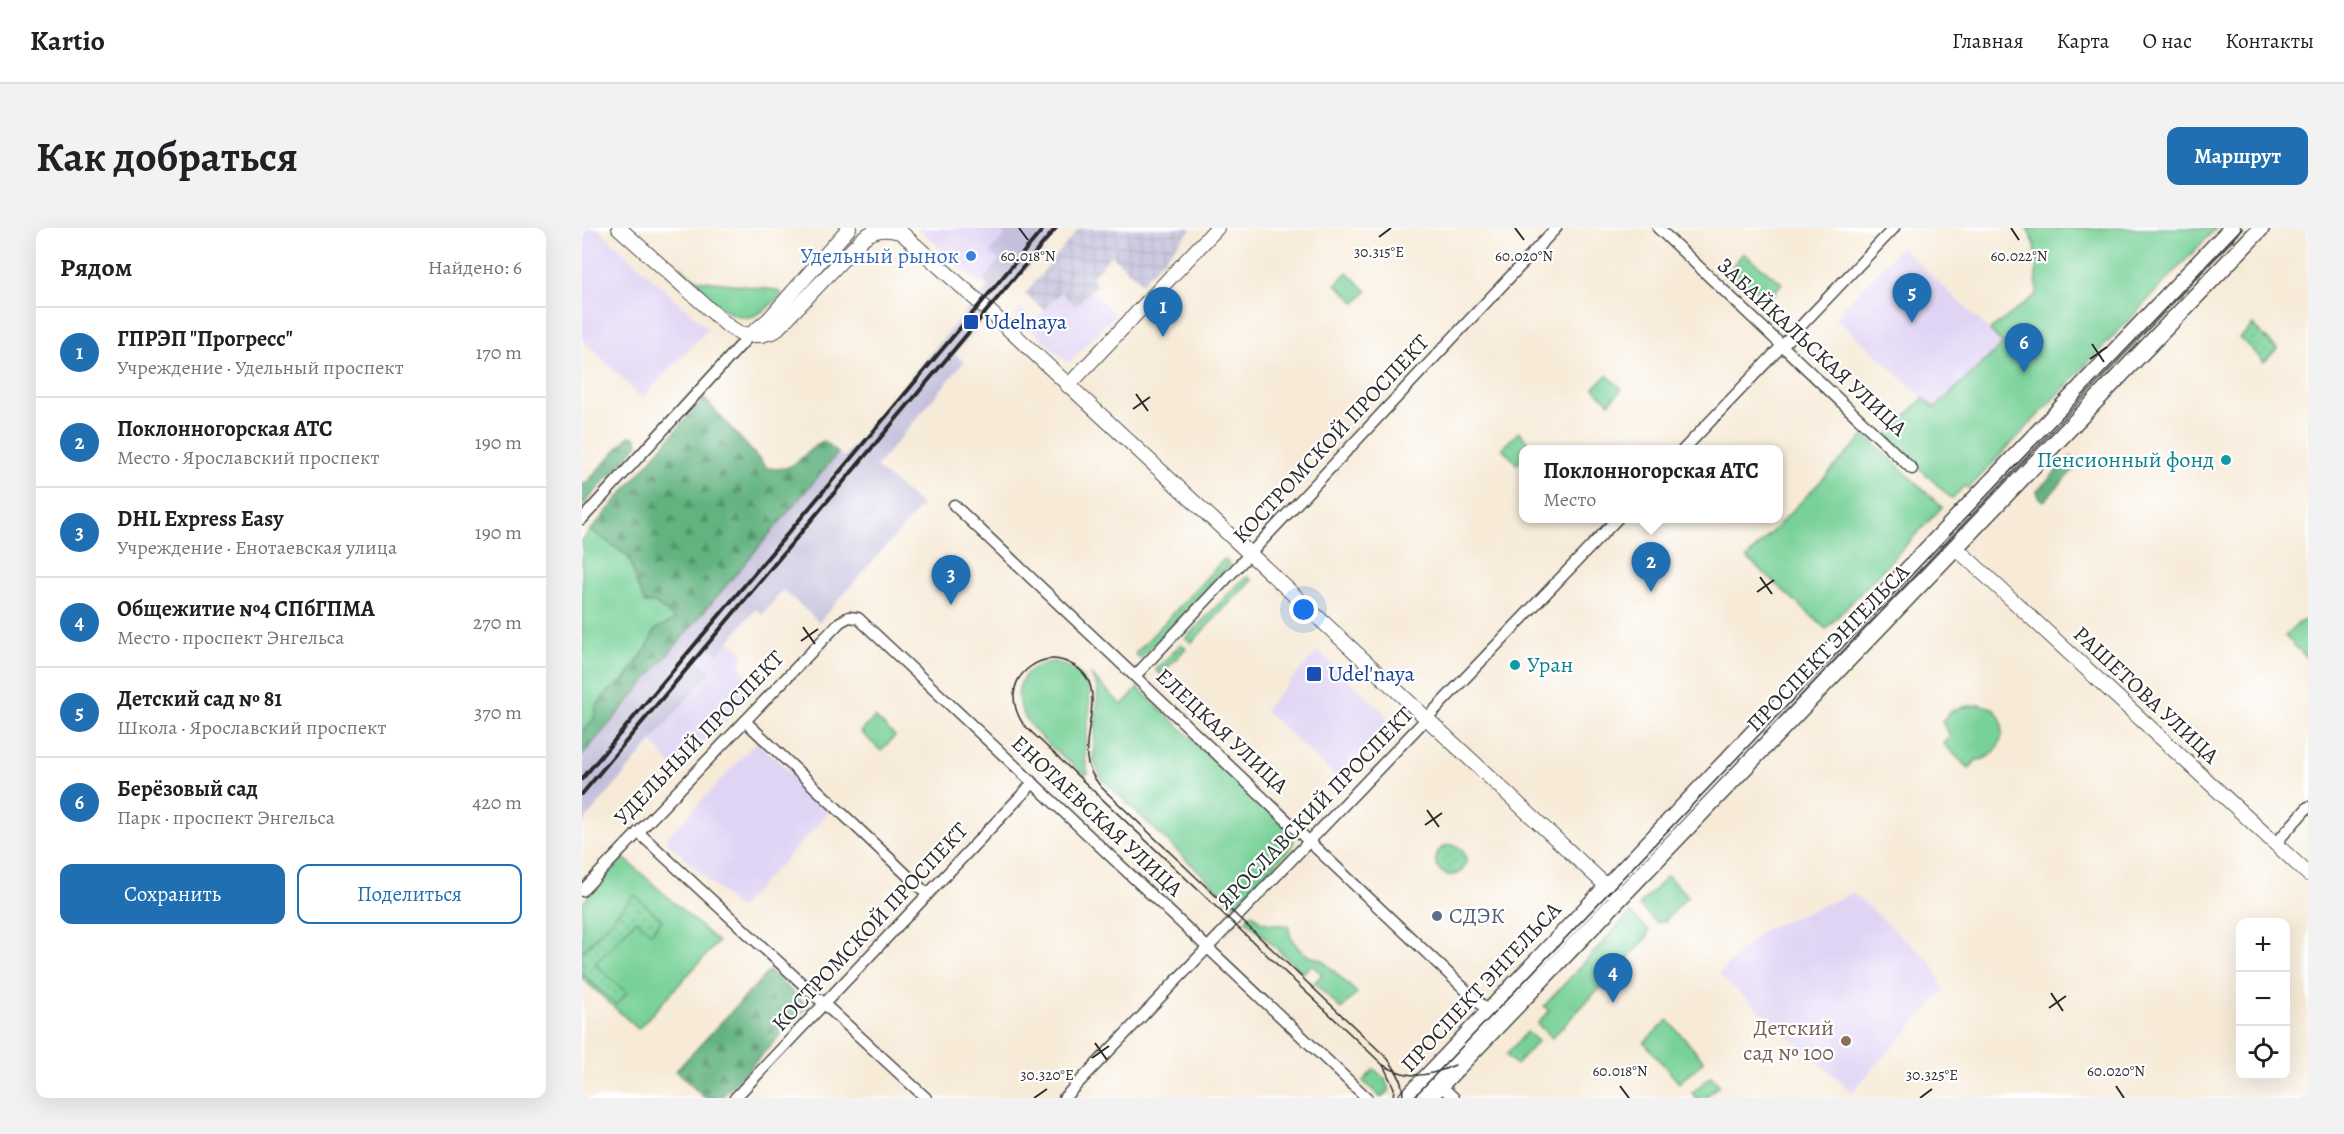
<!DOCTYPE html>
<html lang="ru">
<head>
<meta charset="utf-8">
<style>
  :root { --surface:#fff; --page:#f2f2f2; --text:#202124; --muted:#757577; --line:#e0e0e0; --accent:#1f6fb2 }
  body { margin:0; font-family:Alegreya,serif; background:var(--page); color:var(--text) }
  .controls { position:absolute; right:18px; bottom:18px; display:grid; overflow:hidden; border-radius:12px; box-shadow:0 6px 24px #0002 }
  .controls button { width:54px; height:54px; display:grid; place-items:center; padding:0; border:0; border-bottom:2px solid var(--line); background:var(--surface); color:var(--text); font:30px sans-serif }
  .you { position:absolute; left:722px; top:382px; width:21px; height:21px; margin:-15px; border:4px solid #fff; border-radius:50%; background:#1a73e8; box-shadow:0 0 0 9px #1a73e833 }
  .badge { display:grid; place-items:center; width:39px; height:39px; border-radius:50%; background:var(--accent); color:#fff; font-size:20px; font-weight:700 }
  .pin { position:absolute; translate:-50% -50px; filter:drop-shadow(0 2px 3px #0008) }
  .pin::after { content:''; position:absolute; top:32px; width:21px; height:18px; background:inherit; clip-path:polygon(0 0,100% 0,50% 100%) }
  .popup { position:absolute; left:937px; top:217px; width:264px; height:78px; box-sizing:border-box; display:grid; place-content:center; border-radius:12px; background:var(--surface); filter:drop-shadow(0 2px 4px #0005); font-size:20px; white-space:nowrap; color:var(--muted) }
  .popup b { font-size:22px; color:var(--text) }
  .popup::after { content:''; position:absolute; left:50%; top:100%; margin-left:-12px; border:12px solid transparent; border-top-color:var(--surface) }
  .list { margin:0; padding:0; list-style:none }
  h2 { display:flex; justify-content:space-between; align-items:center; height:78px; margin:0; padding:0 24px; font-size:26px }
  h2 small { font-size:20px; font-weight:400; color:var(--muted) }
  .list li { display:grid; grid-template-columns:39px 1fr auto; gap:18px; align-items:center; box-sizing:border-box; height:90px; padding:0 24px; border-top:2px solid var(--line) }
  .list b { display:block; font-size:22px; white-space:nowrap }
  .list p { margin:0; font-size:20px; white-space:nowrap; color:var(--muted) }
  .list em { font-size:20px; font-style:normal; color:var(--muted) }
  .actions { display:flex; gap:12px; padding:18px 24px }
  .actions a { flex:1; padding:14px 0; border:2px solid var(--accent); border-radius:12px; text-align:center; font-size:21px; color:var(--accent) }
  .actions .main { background:var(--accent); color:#fff }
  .icon { flex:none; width:33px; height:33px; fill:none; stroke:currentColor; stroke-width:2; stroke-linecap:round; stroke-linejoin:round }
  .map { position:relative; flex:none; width:1726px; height:870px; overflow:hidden; border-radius:12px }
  header { display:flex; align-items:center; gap:36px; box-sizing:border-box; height:84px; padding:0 30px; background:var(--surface); border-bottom:2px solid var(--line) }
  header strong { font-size:28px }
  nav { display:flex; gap:33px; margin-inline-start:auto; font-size:21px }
  .intro { display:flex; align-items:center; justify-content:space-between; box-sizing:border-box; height:144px; padding:0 36px }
  h1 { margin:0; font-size:42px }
  .button { padding:15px 27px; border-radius:12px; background:var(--accent); color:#fff; font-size:21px; font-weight:700 }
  main { display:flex; gap:36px; padding:0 36px }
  aside { flex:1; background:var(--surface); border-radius:12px; box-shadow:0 6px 24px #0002 }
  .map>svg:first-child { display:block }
  .built { fill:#e0d4f4 }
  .industrial { fill:url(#industrial-grid) }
  .railway { fill:#c4c0db }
  .green { fill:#78d198; stroke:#527e62; stroke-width:1.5 }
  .forest { fill:url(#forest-firs); stroke:#466f56; stroke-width:1.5 }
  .garden { fill:url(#garden-dots); stroke:#527e62; stroke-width:1.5 }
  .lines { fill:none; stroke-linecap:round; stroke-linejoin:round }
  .street-casing { stroke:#4a4845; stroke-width:13 }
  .secondary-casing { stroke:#4a4845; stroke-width:16 }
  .primary-casing { stroke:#4a4845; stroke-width:19 }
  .street { stroke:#fff; stroke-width:10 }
  .secondary { stroke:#fff; stroke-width:14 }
  .primary { stroke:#fff; stroke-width:16 }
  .tram { stroke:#2b2b2b; stroke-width:1.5 }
  .rail { stroke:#2b2b2b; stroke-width:4 }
  .ticks { fill:none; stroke:#2b2b2b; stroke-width:2 }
  .shop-dot { fill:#3f7fe0; stroke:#fff; stroke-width:2 }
  .transit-dot { fill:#1a4fb4; stroke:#fff; stroke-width:2 }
  .culture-dot { fill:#0f9aa8; stroke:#fff; stroke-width:2 }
  .service-dot { fill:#5c6f8a; stroke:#fff; stroke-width:2 }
  .education-dot { fill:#8d6e63; stroke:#fff; stroke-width:2 }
  .labels { text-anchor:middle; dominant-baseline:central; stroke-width:4.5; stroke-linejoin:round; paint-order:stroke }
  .shop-label { font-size:22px; fill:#366cbe; stroke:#fff; text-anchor:end }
  .transit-label { font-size:22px; fill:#164399; stroke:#fff; text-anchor:start }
  .street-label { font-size:22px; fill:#2b2b2b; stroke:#fff }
  .culture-label { font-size:22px; fill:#0d838f; stroke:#fff; text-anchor:end }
  .service-label { font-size:22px; fill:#4e5e75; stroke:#fff; text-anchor:start }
  .education-label { font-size:22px; fill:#785e54; stroke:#fff; text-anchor:end }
  .ticks-label { font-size:15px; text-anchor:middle; fill:#2b2b2b; stroke:#fff; stroke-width:4.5; stroke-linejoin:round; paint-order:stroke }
</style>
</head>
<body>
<header>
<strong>Kartio</strong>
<nav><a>Главная</a><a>Карта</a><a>О нас</a><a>Контакты</a></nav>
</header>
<div class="intro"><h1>Как добраться</h1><a class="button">Маршрут</a></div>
<main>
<aside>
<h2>Рядом<small>Найдено: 6</small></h2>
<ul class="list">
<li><span class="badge">1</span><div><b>ГПРЭП &quot;Прогресс&quot;</b><p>Учреждение · Удельный проспект</p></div><em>170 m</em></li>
<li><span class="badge">2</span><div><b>Поклонногорская АТС</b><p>Место · Ярославский проспект</p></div><em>190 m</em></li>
<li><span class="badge">3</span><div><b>DHL Express Easy</b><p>Учреждение · Енотаевская улица</p></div><em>190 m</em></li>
<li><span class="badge">4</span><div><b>Общежитие №4 СПбГПМА</b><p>Место · проспект Энгельса</p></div><em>270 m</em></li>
<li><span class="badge">5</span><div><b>Детский сад № 81</b><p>Школа · Ярославский проспект</p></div><em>370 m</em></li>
<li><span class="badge">6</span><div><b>Берёзовый сад</b><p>Парк · проспект Энгельса</p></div><em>420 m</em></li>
</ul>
<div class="actions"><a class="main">Сохранить</a><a>Поделиться</a></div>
</aside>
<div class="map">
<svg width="1726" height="870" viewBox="0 0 1726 870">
  <defs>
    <pattern id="industrial-grid" width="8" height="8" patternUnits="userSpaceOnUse" patternTransform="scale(1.5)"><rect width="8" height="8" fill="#c4c0db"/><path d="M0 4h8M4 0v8" fill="none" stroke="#a9a5bc"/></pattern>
    <pattern id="forest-firs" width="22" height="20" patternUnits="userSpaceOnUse" patternTransform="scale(1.5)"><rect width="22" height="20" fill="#62b380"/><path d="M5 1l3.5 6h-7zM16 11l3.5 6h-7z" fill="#519269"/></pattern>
    <pattern id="garden-dots" width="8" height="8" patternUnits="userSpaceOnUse" patternTransform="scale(1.5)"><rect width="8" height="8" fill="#78d198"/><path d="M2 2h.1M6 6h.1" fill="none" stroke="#63aa7c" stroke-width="1.8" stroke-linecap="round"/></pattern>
  </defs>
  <rect width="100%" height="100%" fill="#fff"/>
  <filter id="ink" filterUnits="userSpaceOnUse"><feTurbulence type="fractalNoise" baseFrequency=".0167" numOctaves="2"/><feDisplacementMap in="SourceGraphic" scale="12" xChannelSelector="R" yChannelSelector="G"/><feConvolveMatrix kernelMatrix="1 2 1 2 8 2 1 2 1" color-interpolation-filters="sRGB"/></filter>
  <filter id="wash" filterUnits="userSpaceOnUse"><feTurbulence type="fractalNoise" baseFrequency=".008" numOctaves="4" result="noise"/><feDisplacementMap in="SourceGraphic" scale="24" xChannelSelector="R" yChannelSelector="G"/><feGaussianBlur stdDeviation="1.35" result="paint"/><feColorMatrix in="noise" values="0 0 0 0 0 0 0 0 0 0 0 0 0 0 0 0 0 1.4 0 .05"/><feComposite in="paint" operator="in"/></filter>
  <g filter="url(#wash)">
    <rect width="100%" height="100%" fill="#f7ebd8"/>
    <g class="built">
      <polygon points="0,0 15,0 126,101 60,170 0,111"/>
      <polygon points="336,0 415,0 423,7 417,32 397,56"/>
      <polygon points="1319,19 1421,115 1353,181 1253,89"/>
      <polygon points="509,63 533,86 487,135 433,87 439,80 453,93 479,64 494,78"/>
      <polygon points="147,413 161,424 158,440 176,458 125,512 110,520 90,538 69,513 128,444 116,432 127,419 136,426"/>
      <polygon points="736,423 802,485 805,493 802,501 756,551 682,482"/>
      <polygon points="175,513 249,582 157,681 83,612"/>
      <polygon points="1271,665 1350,735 1362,763 1270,864 1136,746 1181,702"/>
    </g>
    <polygon class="industrial" points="497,0 610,0 560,55 529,27 509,50 515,56 494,78 479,64 462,82 443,66"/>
    <polygon class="railway" points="415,0 479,0 373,126 382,134 294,239 340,278 237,394 201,362 180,387 174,381 136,426 127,419 116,432 129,443 0,596 0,528 256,225 262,229 384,83 407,59 400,53 417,32 408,24 423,7"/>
    <g class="green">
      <polygon points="1445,0 1634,0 1386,261 1382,258 1370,271 1304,208 1341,170 1353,180 1421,116 1408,102 1455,66 1453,17"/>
      <polygon points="1161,25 1200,55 1187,72 1148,42"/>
      <path d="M 90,32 L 109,48 L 117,52 L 194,62 L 200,66 C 191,75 180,87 166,89 C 143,92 104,49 87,35 Z"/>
      <polygon points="765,44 785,63 774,75 754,56"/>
      <polygon points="1025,147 1040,161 1027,175 1012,160"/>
      <polygon points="937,204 952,221 942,222 941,230 935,236 920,220"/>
      <polygon points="1283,207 1360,279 1244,401 1165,330"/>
      <polygon points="9,302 47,329 55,357 73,375 94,391 73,402 64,421 42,452 22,467 14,479 12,491 0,504 0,312"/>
      <polygon points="642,331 648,337 558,431 553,426"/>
      <polygon points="666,349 670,352 609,415 604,410 660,352"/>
      <polygon points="1726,391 1726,427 1724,429 1703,408 1718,394"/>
      <polygon points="599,416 604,420 579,447 574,442"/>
      <path d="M 471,434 C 535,449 493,501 506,545 L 503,547 C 480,526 419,488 441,451 C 448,439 458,435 471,434 Z"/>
      <polygon points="509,447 540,477 556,460 708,603 707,605 712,611 710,619 653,678 520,551 511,532 516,461"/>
      <path d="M 1398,477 C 1402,478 1408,478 1411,481 C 1429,494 1420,532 1394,532 L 1387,541 L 1362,516 L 1368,508 L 1360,494 C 1370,478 1380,479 1398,477 Z"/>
      <polygon points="293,489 313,508 299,523 279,504"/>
      <polygon points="42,630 136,714 56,801 0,750 0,675"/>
      <polygon points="1085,648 1106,668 1083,693 1075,695 1057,678"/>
      <polygon points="670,685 679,694 706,698 709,710 717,721 727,728 740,732 775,765 759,781 732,755 740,746 729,737 721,745 664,692"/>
      <polygon points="1048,685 1067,703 1064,711 970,810 955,796 967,783 962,778"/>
      <polygon points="1086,792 1122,833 1097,855 1062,814"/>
      <polygon points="945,804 956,813 934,837 924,827"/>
      <polygon points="792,841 803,851 807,862 799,870 781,853"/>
      <polygon points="1129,848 1137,857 1123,870 1114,870 1110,865"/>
    </g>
    <g class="forest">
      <path d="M 122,170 L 185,240 C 219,245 216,225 242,213 L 256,225 L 0,528 L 0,504 L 12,491 L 14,479 L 22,467 L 43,452 L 64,421 L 73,402 L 93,391 L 73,375 L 63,375 L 55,357 L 47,329 L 9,302 Z"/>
      <polygon points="47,208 55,210 56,216 0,278 0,255 4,255"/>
      <polygon points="1490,229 1497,236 1462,273 1457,269 1455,263 1486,231"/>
      <polygon points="187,743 226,778 139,870 123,870 94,843"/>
    </g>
    <g class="garden">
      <polygon points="1671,97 1695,121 1682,134 1658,110"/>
      <circle cx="869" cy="632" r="15"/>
      <polygon points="52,667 80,692 69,705 54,692 13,736 45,765 34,777 0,746 0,724"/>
    </g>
  </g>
  <g filter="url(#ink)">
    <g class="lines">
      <g class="street-casing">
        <g id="street">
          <polyline points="1076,0 1330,241"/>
          <polyline points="1101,222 1312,0"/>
          <polyline points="372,277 907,784"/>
          <polyline points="0,291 168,107"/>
          <polyline points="553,448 974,0"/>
          <polyline points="163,493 345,666"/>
          <polyline points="56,604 344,870"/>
          <polyline points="1693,616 1726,579"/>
          <polyline points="0,663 258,394 267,389 276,390 785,870"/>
          <polyline points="858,857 872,870"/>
          <polyline points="153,870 451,555"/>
          <polyline points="482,870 1036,290"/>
        </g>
      </g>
      <g class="secondary-casing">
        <g id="secondary">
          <path d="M 37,0 L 146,98 L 157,105 L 168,107 L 179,107 L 193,103 L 281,10 C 293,1 303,0 318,4"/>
          <polyline points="314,0 406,82 1032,665"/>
          <polyline points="168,107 187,91 267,0"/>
          <polyline points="486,158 635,0"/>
          <polyline points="1373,319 1726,646"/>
        </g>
      </g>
      <g class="primary-casing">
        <g id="primary">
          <polyline points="825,870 1650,0"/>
          <polyline points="846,870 1679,0"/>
        </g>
      </g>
      <use href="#street" class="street"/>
      <use href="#secondary" class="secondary"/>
      <use href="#primary" class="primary"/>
      <g class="tram">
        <polyline points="801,837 812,860 811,870"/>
        <path d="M 821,870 C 821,853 816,845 806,831 L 519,559 C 512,550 507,543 505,531 C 501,496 530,450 482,433 C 470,429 459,431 448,439 C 427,454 429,477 441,496 L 801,837 C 828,852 845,849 873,837"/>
        <polyline points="831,870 1660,0"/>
      </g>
      <g class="rail">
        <polyline points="0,551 462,0"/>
        <polyline points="0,566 474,0"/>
      </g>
    </g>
  </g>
  <path class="ticks" d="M 437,0 L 446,12M 933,0 L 942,12M 1429,0 L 1437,12M 797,9 L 809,0M 1510,116 L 1522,134M 1508,131 L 1525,119M 554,166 L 566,183M 551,181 L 568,169M 1178,349 L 1190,366M 1175,364 L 1192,352M 221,399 L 233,416M 219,413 L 236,401M 845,582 L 857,599M 843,597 L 860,585M 1469,765 L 1481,783M 1467,780 L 1484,768M 513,815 L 525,832M 510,830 L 527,818M 1038,858 L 1047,870M 1534,858 L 1542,870M 452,870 L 465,861M 1338,870 L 1350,861"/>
  <circle class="shop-dot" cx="389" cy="28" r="6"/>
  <g class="transit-dot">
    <rect x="381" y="86" width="16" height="16" rx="3"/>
    <rect x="724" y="438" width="16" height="16" rx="3"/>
  </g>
  <g class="culture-dot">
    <circle cx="1644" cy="232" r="6"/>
    <circle cx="933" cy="437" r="6"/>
  </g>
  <circle class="service-dot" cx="855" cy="688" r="6"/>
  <circle class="education-dot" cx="1264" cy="813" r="6"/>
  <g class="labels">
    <g class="shop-label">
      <text x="377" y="28">Удельный рынок</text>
    </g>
    <g class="transit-label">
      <text x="402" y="94">Udelnaya</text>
      <text x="746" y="446">Udel'naya</text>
    </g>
    <g class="street-label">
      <text transform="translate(1230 119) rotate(43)">ЗАБАЙКАЛЬСКАЯ УЛИЦА</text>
      <text transform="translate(749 211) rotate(-47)">КОСТРОМСКОЙ ПРОСПЕКТ</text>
      <text transform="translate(1246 420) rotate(-46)">ПРОСПЕКТ ЭНГЕЛЬСА</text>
      <text transform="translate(1564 467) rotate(43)">РАШЕТОВА УЛИЦА</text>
      <text transform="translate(640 503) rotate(43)">ЕЛЕЦКАЯ УЛИЦА</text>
      <text transform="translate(117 510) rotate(-46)">УДЕЛЬНЫЙ ПРОСПЕКТ</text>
      <text transform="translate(733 580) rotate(-46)">ЯРОСЛАВСКИЙ ПРОСПЕКТ</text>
      <text transform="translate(515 588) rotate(43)">ЕНОТАЕВСКАЯ УЛИЦА</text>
      <text transform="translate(288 699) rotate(-47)">КОСТРОМСКОЙ ПРОСПЕКТ</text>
      <text transform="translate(899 759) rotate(-47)">ПРОСПЕКТ ЭНГЕЛЬСА</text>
    </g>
    <g class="culture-label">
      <text x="1632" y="232">Пенсионный фонд</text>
      <text x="945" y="437" text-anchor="start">Уран</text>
    </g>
    <g class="service-label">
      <text x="867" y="688">СДЭК</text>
    </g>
    <g class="education-label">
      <text x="1252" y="800">Детский<tspan x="1252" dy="25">сад № 100</tspan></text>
    </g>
  </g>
  <g class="ticks-label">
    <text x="797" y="29">30.315°E</text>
    <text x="446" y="33">60.018°N</text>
    <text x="942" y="33">60.020°N</text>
    <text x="1437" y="33">60.022°N</text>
    <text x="1038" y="848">60.018°N</text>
    <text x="1534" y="848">60.020°N</text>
    <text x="465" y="852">30.320°E</text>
    <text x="1350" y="852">30.325°E</text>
  </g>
</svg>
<div class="controls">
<button>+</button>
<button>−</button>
<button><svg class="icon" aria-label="locate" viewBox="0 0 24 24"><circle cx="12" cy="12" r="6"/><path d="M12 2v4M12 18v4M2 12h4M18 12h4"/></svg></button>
</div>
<div class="you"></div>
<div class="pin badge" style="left:581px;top:109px">1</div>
<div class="pin badge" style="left:1069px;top:364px">2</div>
<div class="popup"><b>Поклонногорская АТС</b>Место</div>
<div class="pin badge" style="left:369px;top:377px">3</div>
<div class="pin badge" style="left:1031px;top:775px">4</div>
<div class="pin badge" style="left:1330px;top:95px">5</div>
<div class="pin badge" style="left:1442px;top:145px">6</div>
</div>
</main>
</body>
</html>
